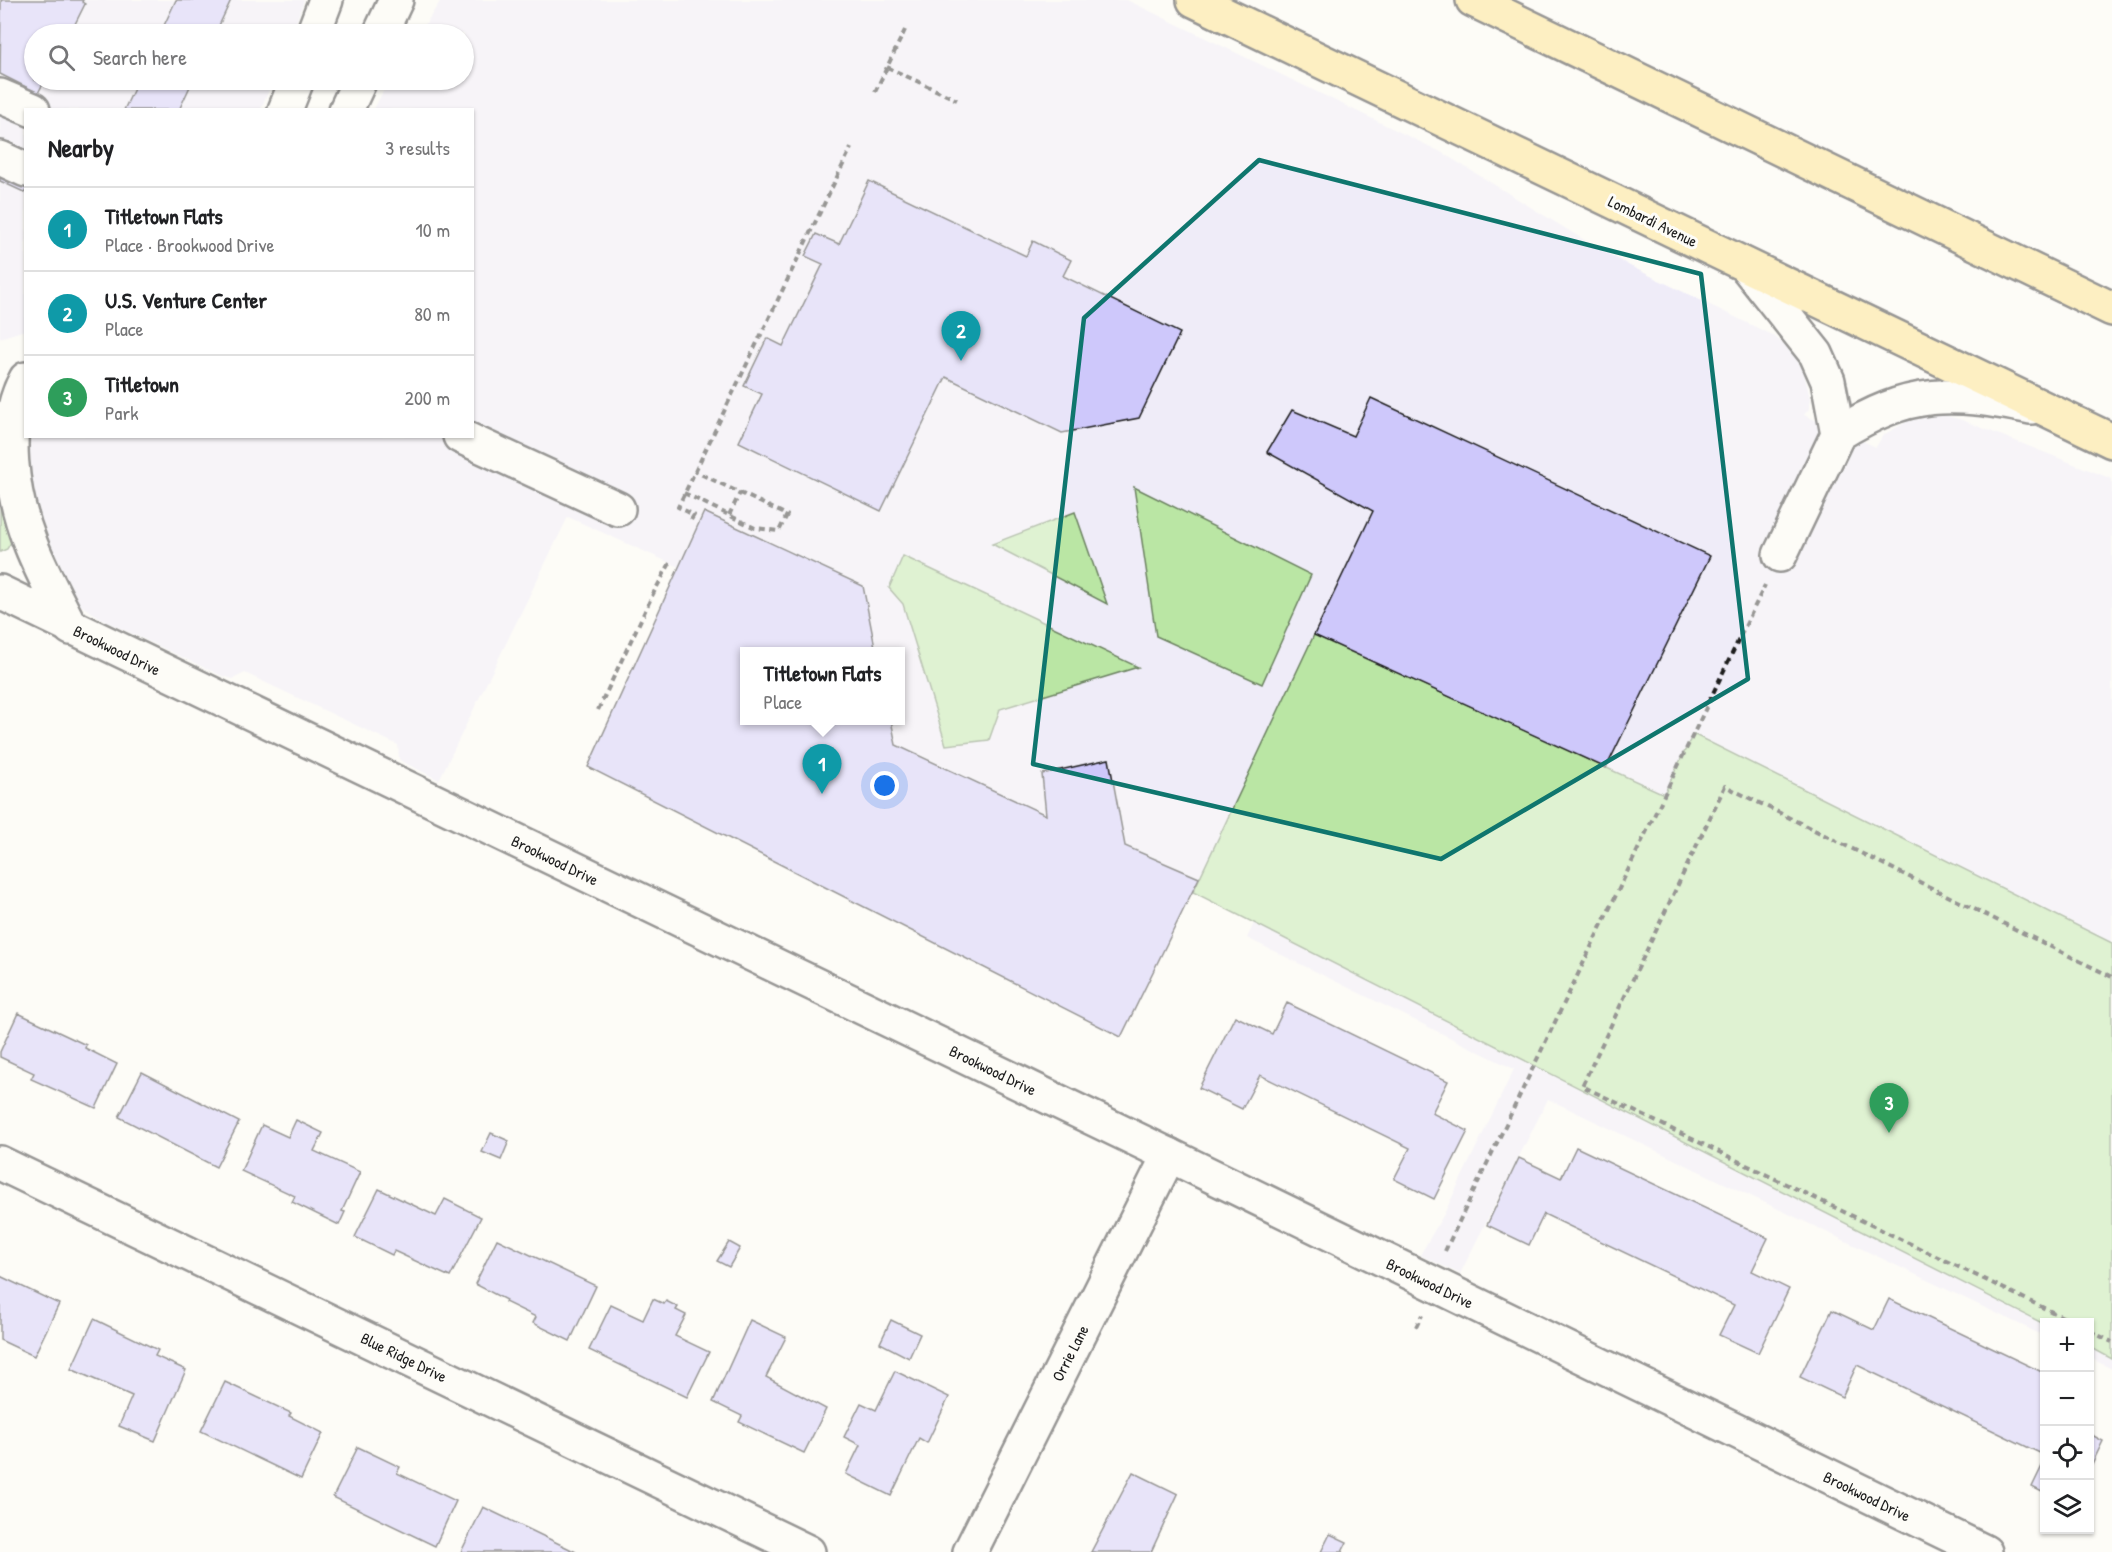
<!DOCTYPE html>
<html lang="en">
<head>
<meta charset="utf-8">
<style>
  :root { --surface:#fff; --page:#f2f2f2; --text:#202124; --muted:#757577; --line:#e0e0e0; --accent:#2563eb }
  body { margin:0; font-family:"Patrick Hand",sans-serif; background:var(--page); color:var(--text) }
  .controls { position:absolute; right:18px; bottom:18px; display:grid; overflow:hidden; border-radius:0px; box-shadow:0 2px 4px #0004 }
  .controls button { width:54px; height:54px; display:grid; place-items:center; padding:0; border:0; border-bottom:2px solid var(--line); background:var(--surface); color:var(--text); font:30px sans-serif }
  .you { position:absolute; left:885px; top:786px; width:21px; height:21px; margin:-15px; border:4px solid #fff; border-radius:50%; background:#1a73e8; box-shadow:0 0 0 9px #1a73e833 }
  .badge { display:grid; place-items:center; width:39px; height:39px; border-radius:50%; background:var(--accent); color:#fff; font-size:20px; font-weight:700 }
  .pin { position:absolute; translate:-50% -50px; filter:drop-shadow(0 2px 3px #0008) }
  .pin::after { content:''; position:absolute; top:32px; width:21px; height:18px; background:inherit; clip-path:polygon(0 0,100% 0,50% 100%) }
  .popup { position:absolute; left:740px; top:647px; width:165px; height:78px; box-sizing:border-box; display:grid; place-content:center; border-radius:0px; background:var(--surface); filter:drop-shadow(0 2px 4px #0005); font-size:20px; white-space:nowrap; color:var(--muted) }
  .popup b { font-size:22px; color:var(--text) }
  .popup::after { content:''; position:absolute; left:50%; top:100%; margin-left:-12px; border:12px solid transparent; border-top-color:var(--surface) }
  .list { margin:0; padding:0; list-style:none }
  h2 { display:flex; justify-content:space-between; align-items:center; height:78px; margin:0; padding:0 24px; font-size:26px }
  h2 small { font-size:20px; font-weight:400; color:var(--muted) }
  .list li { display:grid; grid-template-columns:39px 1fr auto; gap:18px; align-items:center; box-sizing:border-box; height:84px; padding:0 24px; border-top:2px solid var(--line) }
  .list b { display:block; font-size:22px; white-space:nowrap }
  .list p { margin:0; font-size:20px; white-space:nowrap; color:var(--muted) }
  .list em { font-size:20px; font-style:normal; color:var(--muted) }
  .icon { flex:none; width:33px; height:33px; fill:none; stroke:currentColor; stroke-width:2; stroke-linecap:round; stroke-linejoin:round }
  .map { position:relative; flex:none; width:2112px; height:1552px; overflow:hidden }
  .search { position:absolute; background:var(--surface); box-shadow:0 2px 4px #0004; left:24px; top:24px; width:450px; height:66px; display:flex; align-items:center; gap:15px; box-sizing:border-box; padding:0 21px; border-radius:33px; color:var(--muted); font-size:22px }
  .panel { position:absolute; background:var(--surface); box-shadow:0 2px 4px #0004; left:24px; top:108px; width:450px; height:330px; border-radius:0px }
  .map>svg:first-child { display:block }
  .built { fill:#efecf8 }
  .green { fill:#bae6a4; stroke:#6b8160; stroke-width:1.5 }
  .building { fill:#cec8fb; stroke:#1c1c1c; stroke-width:1.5 }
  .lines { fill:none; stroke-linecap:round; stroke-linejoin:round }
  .minor-casing { stroke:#1c1c1c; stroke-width:38 }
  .major-casing { stroke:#1c1c1c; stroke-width:38 }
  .path { stroke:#1c1c1c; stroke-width:4; stroke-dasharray:6 4.5; stroke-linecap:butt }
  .minor { stroke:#fdfcf7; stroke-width:33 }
  .major { stroke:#fde080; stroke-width:33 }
  .marked { fill:none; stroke:#0f766e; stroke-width:4.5; stroke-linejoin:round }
  .labels { text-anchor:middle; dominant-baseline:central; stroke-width:6; stroke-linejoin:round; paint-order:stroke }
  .street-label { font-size:16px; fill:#1c1c1c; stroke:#fdfcf7 }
</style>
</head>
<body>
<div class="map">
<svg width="2112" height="1552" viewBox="0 0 2112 1552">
  <rect width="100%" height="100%" fill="#fdfcf7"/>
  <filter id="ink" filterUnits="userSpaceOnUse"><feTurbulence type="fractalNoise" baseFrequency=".0167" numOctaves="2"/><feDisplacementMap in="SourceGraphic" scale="12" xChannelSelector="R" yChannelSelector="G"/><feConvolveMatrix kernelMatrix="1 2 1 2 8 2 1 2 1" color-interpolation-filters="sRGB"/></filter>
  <g filter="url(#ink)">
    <g class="built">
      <polygon points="0,0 304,0 292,34 34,34 34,80 273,80 261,109 26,110 25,330 0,338"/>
      <polygon points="441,0 1127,0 1441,152 1581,238 1630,266 1772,335 1788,347 1803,369 1810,398 1809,409 1804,415 1876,447 1883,435 1910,420 1928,415 1944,415 1962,420 2112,479 2112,1369 2090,1358 2090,1322 2044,1322 2044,1336 1548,1099 1460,1274 1420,1255 1444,1214 1514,1069 1247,938 1254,923 1193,892 1199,878 1125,846 1109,759 1042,774 1046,815 896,745 891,721 900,720 900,652 876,651 863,586 705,512 679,567 568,517 439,780 401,761 399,759 398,745 245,673 233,679 222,676 107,622 80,605 71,595 39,524 28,488 28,446 32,436 472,436 472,110 374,109 389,80 464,80 464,34 419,34"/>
    </g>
    <g class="green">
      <polygon points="1134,487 1311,575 1262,684 1156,636"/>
      <polygon points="0,489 13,539 7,549 0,552"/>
      <polygon points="1075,512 1107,604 992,544"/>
      <polygon points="903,556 1138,667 1000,709 989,740 946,745 903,604 889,588"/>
      <polygon points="1314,635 1664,794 1693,734 2112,943 2112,1359 2090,1347 2090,1322 2044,1322 2044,1324 1193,892"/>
    </g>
    <g class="building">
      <polygon points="1,0 83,0 82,2 85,4 70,34 34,34 34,80 45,80 38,93 0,74"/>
      <polygon points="176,0 231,0 215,34 160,34"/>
      <polygon points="138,80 193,80 179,110 124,110"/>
      <polygon points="9,142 26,150 26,193 0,181 0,160"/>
      <polygon points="869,181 1026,256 1033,241 1071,260 1063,276 1180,333 1139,418 1062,433 946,377 881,511 739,442 762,394 744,386 767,338 783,346 823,264 805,256 816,234 839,244"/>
      <polygon points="1371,398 1710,556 1606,768 1314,635 1373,511 1267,452 1292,410 1353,436"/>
      <polygon points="704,512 863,586 876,652 744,652 744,720 891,720 896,745 1046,815 1042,774 1109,759 1125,846 1199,878 1121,1037 588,767"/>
      <polygon points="1287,1003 1448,1081 1432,1113 1468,1131 1434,1199 1394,1179 1410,1148 1260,1075 1242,1109 1199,1088 1235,1016 1272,1034"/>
      <polygon points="18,1013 86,1045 85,1048 117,1064 96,1108 31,1079 34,1073 0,1057 0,1052"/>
      <polygon points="142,1072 239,1122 216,1167 119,1117"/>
      <polygon points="296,1120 323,1133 314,1151 360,1172 342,1211 345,1212 339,1225 292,1202 295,1196 241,1171 262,1125 288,1137"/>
      <polygon points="491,1133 509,1141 501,1160 482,1152"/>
      <polygon points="1576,1147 1768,1238 1752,1271 1789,1289 1758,1353 1719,1335 1734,1305 1544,1214 1529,1245 1487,1225 1519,1158 1561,1178"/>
      <polygon points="379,1189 436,1216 445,1199 481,1217 450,1277 394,1251 392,1255 355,1237"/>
      <polygon points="497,1239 596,1286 570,1341 533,1323 536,1317 505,1302 506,1300 475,1284"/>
      <polygon points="729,1242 740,1248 729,1267 717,1261"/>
      <polygon points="0,1276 59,1304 34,1356 0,1340"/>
      <polygon points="653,1299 664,1304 666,1301 678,1307 676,1310 686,1315 675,1336 709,1352 687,1397 589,1350 611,1305 643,1320"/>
      <polygon points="1889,1299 2044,1373 2044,1455 1857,1365 1842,1397 1800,1377 1832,1310 1874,1330"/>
      <polygon points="94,1319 158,1350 155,1356 186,1370 155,1441 119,1426 132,1396 71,1369"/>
      <polygon points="750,1320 786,1337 766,1377 826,1409 804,1453 739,1422 742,1416 713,1402"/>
      <polygon points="891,1320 920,1334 909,1358 880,1343"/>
      <polygon points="895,1371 949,1397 927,1443 919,1438 891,1496 846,1474 860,1445 844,1437 861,1403 876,1410"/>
      <polygon points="225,1382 291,1413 289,1416 323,1433 301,1479 201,1431"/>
      <polygon points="2090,1434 2103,1441 2090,1468"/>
      <polygon points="358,1447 400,1467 397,1473 456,1501 435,1546 333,1497"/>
      <polygon points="2044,1462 2044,1493 2032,1487"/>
      <polygon points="1133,1472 1178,1494 1151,1552 1091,1552"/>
      <polygon points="483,1507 576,1552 461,1552"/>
      <polygon points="1330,1534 1347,1542 1342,1552 1321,1552"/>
    </g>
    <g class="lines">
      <g class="minor-casing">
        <g id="minor">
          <polyline points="313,34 326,0"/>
          <polyline points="380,34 396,0"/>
          <polyline points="0,96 33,110"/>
          <polyline points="285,110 297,80"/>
          <polyline points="346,110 360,80"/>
          <polyline points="0,158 26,170"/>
          <polyline points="1746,266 1816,354 1828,381 1838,434 1780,555"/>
          <path d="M 26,379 C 0,425 12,497 31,545 C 42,573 57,600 71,628"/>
          <path d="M 1838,434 C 1910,389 1950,391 2031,407"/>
          <polyline points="460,436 618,509"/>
          <polyline points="0,592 1169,1155 1985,1552"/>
          <polyline points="0,1163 808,1552"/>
          <polyline points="970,1552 1169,1155"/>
        </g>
      </g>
      <g class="major-casing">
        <g id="major">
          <polyline points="1194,0 2112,441"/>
          <polyline points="1473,0 2112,309"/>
        </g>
      </g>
      <g class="path">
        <polyline points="887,67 957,100"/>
        <polyline points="875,92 905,30"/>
        <polyline points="684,493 755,528 779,531 787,515 694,471"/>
        <polyline points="729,515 740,493"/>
        <polyline points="691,520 694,515 678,507 851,148"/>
        <polyline points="598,710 653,594 670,563"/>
        <polyline points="1445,1251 1765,585"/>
        <polyline points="2073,1322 1582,1086 1725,786 2112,977"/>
        <polyline points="1416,1327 1422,1315"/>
        <polyline points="2090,1331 2112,1342"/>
      </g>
      <use href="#minor" class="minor"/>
      <use href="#major" class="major"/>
    </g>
  </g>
  <path d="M0 0H2112V1552H0ZM 1259,160 L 1701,274 L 1748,679 L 1441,859 L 1033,764 L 1084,318 Z" fill="#fdfcf7" fill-opacity=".55" fill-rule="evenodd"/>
  <path class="marked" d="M 1259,160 L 1701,274 L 1748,679 L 1441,859 L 1033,764 L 1084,318 Z"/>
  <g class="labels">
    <g class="street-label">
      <text transform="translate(1653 221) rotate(26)">Lombardi Avenue</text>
      <text transform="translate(117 650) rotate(26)">Brookwood Drive</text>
      <text transform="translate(555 860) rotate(26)">Brookwood Drive</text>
      <text transform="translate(993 1070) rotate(26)">Brookwood Drive</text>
      <text transform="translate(1430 1283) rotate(26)">Brookwood Drive</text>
      <text transform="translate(1070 1353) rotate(-63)">Orrie Lane</text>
      <text transform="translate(404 1357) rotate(26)">Blue Ridge Drive</text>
      <text transform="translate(1867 1496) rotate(26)">Brookwood Drive</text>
    </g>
  </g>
</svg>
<div class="controls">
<button>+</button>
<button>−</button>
<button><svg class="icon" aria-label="locate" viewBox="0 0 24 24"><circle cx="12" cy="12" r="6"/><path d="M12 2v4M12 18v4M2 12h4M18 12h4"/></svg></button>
<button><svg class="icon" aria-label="layers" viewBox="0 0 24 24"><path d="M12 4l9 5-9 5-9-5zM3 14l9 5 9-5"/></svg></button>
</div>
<div class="you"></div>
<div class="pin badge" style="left:822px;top:794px;background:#0f9aa8">1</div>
<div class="popup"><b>Titletown Flats</b>Place</div>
<div class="pin badge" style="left:961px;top:361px;background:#0f9aa8">2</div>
<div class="pin badge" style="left:1889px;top:1133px;background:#2e9e5b">3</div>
<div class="search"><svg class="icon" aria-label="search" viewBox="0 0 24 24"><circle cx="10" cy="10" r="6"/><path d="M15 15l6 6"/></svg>Search here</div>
<section class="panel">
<h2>Nearby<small>3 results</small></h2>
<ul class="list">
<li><span class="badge" style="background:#0f9aa8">1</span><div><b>Titletown Flats</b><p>Place · Brookwood Drive</p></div><em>10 m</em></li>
<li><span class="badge" style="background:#0f9aa8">2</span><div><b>U.S. Venture Center</b><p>Place</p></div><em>80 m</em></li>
<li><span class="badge" style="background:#2e9e5b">3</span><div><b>Titletown</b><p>Park</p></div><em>200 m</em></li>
</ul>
</section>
</div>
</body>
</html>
